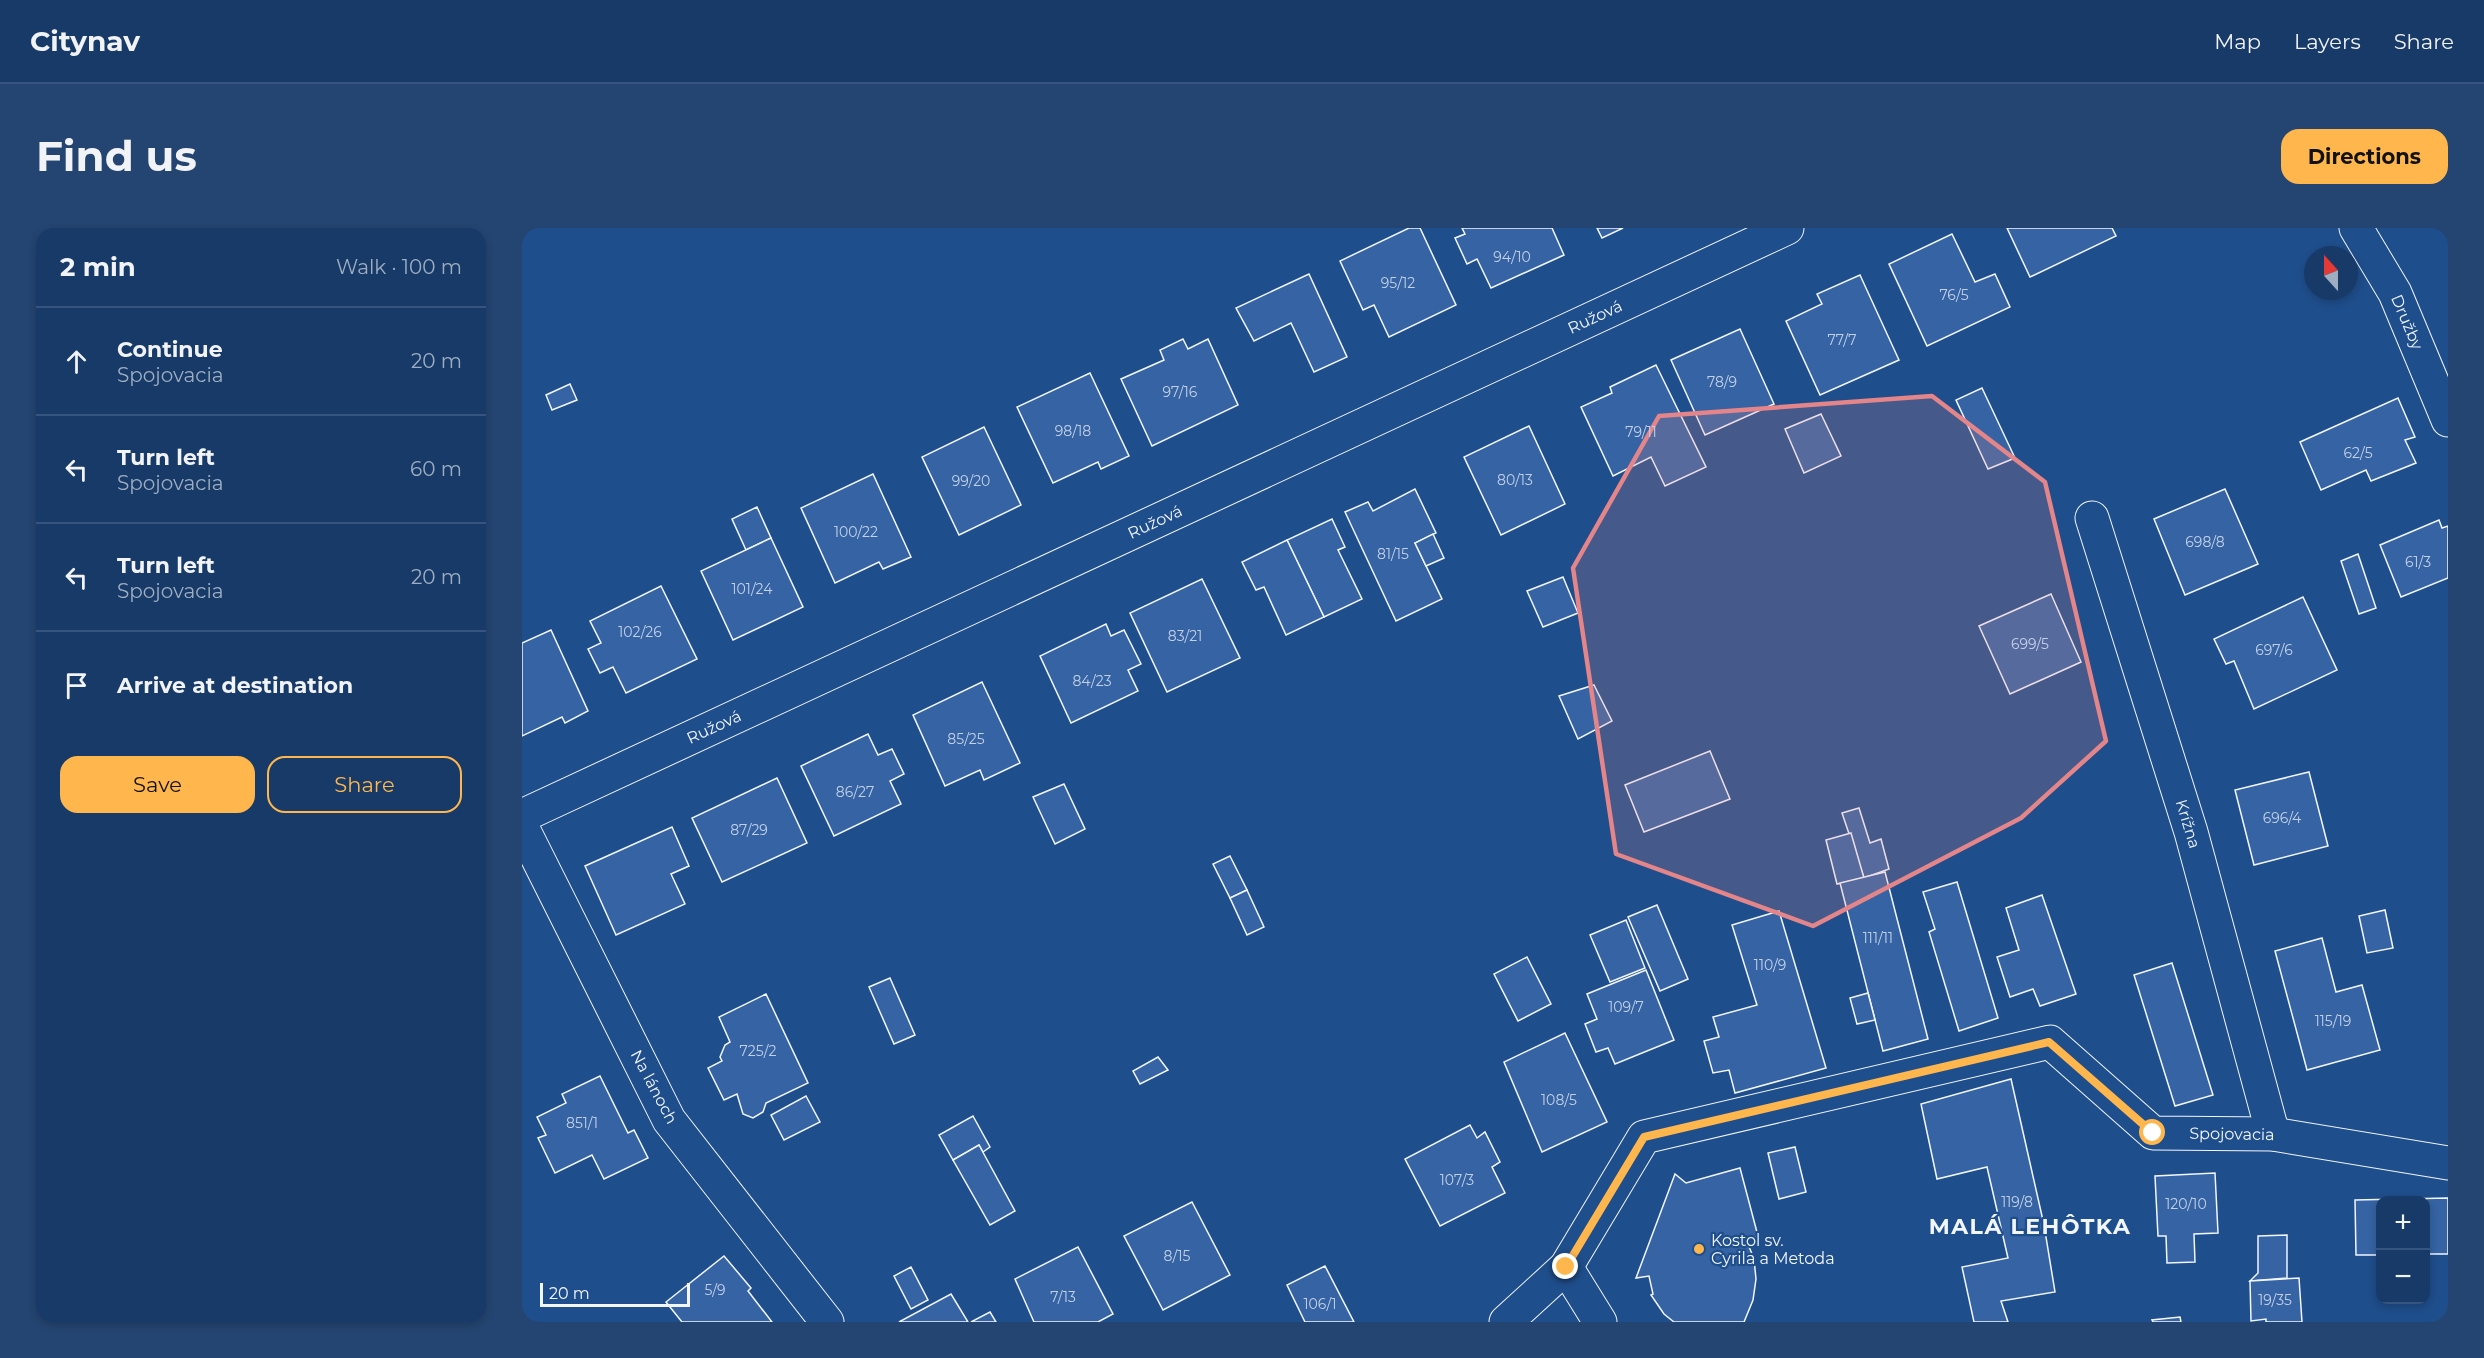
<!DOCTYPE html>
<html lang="en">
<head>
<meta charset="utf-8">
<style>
  :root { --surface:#173a69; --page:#244571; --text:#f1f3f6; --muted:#9eadc0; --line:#36547d; --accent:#ffb74d }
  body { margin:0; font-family:Montserrat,sans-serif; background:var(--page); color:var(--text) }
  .controls { position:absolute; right:18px; bottom:18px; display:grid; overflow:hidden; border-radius:12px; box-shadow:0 3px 9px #0003 }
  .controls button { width:54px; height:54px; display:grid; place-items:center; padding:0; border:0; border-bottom:2px solid var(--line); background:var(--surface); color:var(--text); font:30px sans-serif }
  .compass { position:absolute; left:1782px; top:18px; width:54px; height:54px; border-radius:50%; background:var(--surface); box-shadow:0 3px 9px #0003; rotate:339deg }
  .scale { position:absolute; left:18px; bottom:15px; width:150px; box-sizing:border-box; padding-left:6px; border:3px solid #f2f6ff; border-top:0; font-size:16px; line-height:21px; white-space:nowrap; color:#f2f6ff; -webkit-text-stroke:4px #1f4e8c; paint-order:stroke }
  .stop { position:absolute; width:18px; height:18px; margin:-14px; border:4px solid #ffb74d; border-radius:50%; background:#fff }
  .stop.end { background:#ffb74d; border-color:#fff; box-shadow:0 2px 6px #0008 }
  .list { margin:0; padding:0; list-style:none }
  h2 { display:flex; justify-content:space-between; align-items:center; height:78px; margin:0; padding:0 24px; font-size:26px }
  h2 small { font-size:20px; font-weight:400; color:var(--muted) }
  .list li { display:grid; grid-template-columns:39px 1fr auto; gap:18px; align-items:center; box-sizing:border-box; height:108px; padding:0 24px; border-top:2px solid var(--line) }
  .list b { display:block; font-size:22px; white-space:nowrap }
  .list p { margin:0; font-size:20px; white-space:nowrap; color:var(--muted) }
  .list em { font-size:20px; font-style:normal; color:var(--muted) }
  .actions { display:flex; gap:12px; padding:18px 24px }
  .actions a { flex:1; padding:14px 0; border:2px solid var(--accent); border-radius:18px; text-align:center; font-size:21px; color:var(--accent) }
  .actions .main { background:var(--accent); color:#111 }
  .icon { flex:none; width:33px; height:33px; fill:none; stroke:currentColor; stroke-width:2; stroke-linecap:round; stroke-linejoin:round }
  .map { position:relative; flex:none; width:1926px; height:1094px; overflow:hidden; border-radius:18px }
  header { display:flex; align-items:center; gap:36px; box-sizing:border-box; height:84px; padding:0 30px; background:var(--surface); border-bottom:2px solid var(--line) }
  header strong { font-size:28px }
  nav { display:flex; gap:33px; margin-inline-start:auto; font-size:21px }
  .intro { display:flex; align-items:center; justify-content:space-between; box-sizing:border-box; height:144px; padding:0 36px }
  h1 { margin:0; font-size:42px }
  .button { padding:15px 27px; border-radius:18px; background:var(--accent); color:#111; font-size:21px; font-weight:700 }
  main { display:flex; gap:36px; padding:0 36px }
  aside { flex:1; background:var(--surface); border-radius:18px; box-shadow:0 3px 9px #0003 }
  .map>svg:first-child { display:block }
  .building { fill:#3563a3; stroke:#f2f6ff; stroke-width:1.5 }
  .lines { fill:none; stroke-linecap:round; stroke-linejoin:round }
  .minor-casing { stroke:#f2f6ff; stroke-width:35 }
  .minor { stroke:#1f4e8c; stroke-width:33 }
  .route { stroke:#ffb74d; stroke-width:8 }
  .marked { fill:#e38589; fill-opacity:0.2; stroke:#e38589; stroke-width:4.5; stroke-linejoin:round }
  .poi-dot { fill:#ffb74d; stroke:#1f4e8c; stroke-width:2 }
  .labels { text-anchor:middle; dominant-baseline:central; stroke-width:4.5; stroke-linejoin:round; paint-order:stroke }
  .number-label { font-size:14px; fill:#c3d1e8 }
  .street-label { font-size:16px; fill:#f2f6ff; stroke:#1f4e8c }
  .poi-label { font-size:16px; fill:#f2f6ff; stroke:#1f4e8c; text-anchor:start }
  .district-label { font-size:22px; font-weight:bold; letter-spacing:1.5px; fill:#f2f6ff; stroke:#1f4e8c }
</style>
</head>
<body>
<header>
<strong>Citynav</strong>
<nav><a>Map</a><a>Layers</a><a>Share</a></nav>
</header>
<div class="intro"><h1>Find us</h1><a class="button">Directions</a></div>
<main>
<aside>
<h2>2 min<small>Walk · 100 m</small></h2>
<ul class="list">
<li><svg class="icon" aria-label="ahead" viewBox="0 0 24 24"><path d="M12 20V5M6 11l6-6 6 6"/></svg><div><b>Continue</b><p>Spojovacia</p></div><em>20 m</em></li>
<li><svg class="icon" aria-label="left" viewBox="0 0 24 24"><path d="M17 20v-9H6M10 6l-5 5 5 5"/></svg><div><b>Turn left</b><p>Spojovacia</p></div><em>60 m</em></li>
<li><svg class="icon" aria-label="left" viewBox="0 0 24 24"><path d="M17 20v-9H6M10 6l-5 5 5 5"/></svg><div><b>Turn left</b><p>Spojovacia</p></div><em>20 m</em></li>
<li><svg class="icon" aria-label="arrive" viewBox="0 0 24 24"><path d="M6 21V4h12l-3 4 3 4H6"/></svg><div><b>Arrive at destination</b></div></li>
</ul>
<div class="actions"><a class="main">Save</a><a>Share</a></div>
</aside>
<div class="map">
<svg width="1926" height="1094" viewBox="0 0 1926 1094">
  <rect width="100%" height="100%" fill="#1f4e8c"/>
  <g class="building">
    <polygon points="887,0 898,0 934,77 867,109 852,77 841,82 818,33"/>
    <polygon points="940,0 1030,0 1042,27 969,60 955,31 945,36 933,10 943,6"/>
    <polygon points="1075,0 1101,0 1080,10"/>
    <polygon points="1485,0 1590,0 1594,8 1508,49"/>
    <polygon points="1430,6 1453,54 1473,46 1488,79 1405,118 1367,36"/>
    <polygon points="787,46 825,129 792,144 769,95 732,113 714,80"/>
    <polygon points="1338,47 1377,132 1298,167 1264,93 1300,76 1295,66"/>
    <polygon points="1218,101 1252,176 1183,207 1149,132"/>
    <polygon points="661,111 666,121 686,111 716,177 630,218 599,151 642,132 638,122"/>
    <polygon points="1134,137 1184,239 1143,258 1129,229 1091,248 1059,179 1090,165 1088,159"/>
    <polygon points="568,145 607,228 579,241 576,234 531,255 495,179"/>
    <polygon points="48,156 55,172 30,182 24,167"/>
    <polygon points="1460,160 1493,230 1466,241 1434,172"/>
    <polygon points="1876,170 1893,209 1883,212 1894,235 1849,253 1844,242 1799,262 1778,214"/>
    <polygon points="1299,186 1319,228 1282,245 1263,201"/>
    <polygon points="1007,198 1043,276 979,307 942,229"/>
    <polygon points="462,199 499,277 437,307 400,229"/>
    <polygon points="351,246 389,329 361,341 357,334 313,355 279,280"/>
    <polygon points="893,261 914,305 893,315 920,371 874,393 823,284 846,274 851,283"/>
    <polygon points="1703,261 1736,336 1663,367 1632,291"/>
    <polygon points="235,279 249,310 224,322 210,291"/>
    <polygon points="810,291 823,319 816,322 840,371 802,389 765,312"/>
    <polygon points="1917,292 1920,300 1926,298 1926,350 1879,369 1858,317"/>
    <polygon points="911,306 922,330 904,338 893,315"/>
    <polygon points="249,310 281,379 211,412 179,343"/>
    <polygon points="765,312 802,389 764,407 742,359 734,362 720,334"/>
    <polygon points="1836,326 1854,380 1837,386 1819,333"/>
    <polygon points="1041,349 1056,385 1021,399 1005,363"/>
    <polygon points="680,351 718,430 645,464 608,385"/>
    <polygon points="139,358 175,431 104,465 91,439 78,445 66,421 79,415 68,393"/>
    <polygon points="1529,366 1559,434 1488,466 1457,398"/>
    <polygon points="1781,369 1815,442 1732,481 1712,433 1704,436 1692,411"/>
    <polygon points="584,396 589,408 602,402 619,436 606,442 616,463 549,495 518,428"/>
    <polygon points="29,402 66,483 43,495 40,489 0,508 0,415"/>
    <polygon points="460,454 498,535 462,552 458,542 423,558 391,487"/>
    <polygon points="1072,457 1090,493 1056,511 1037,468"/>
    <polygon points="346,506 356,527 370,521 382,546 368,553 379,576 312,608 279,538"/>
    <polygon points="1188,523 1208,571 1122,604 1103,557"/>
    <polygon points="1787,544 1806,618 1732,637 1713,562"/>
    <polygon points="255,550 285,615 200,654 170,590"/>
    <polygon points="542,556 563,601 533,616 511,569"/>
    <polygon points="1337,580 1348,615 1359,611 1367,641 1342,650 1320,585"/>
    <polygon points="150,599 167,638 149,646 163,676 94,707 63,638"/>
    <polygon points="1329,605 1342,650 1315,656 1304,612"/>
    <polygon points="708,628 725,662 708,670 691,636"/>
    <polygon points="1363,644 1406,811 1361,823 1318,655"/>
    <polygon points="1435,654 1476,790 1437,803 1407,704 1413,701 1401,664"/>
    <polygon points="725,662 742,699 725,707 708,670"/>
    <polygon points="1520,667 1554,766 1518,778 1511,761 1488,769 1475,729 1497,722 1484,680"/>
    <polygon points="1135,677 1166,751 1138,763 1106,689"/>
    <polygon points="1863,682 1871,720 1845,725 1837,688"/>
    <polygon points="1257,683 1304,840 1213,865 1207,842 1191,845 1182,813 1197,809 1191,789 1235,777 1210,697"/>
    <polygon points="1104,692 1123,740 1088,754 1068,707"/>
    <polygon points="1800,710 1814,764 1840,757 1858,822 1785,842 1753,723"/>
    <polygon points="1005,729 1029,776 996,793 972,746"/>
    <polygon points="1650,735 1691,867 1653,878 1612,747"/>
    <polygon points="1124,742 1152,812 1093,836 1086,820 1074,824 1063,796 1075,791 1065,766"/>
    <polygon points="368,750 393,807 372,816 347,759"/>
    <polygon points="1346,765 1353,792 1335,796 1328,770"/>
    <polygon points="244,766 286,855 244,875 241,884 231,890 221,886 215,866 202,872 186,840 200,833 198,829 203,817 208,814 197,789"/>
    <polygon points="1043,805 1085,894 1020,924 982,834"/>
    <polygon points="636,829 646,842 618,856 611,843"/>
    <polygon points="78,848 106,905 112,902 126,930 82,951 70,927 33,945 16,910 24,907 15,889 44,875 40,866"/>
    <polygon points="1489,851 1522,997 1533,1064 1479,1073 1486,1094 1452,1094 1440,1039 1486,1030 1465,939 1415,951 1399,876"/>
    <polygon points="284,868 298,894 262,912 249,887"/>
    <polygon points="451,888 468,919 461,924 457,917 431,932 417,907"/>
    <polygon points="948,897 955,910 963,904 978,934 970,939 983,965 918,998 883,931"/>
    <polygon points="457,917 493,983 468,997 431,932"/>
    <polygon points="1273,919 1284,964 1257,971 1246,925"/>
    <polygon points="1218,940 1236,1008 1224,1011 1232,1031 1234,1051 1231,1072 1222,1094 1152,1094 1142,1086 1129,1067 1131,1066 1127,1048 1114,1050 1153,946 1164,955"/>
    <polygon points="1693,945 1696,1005 1672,1006 1673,1034 1645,1035 1644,1008 1636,1008 1633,948"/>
    <polygon points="1926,970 1926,1026 1904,1026 1904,972 1858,972 1858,1027 1834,1027 1833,972"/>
    <polygon points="670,974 708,1047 641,1082 602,1008"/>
    <polygon points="1765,1007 1765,1050 1728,1053 1736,1045 1736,1008"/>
    <polygon points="556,1019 591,1086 576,1094 512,1094 493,1051"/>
    <polygon points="202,1028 229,1060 226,1063 250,1094 160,1094 144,1074"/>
    <polygon points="803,1038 832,1094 783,1094 765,1057"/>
    <polygon points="389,1039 406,1072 389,1081 372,1048"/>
    <polygon points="1777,1050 1780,1094 1744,1094 1744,1091 1729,1093 1728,1053"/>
    <polygon points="429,1066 446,1094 377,1094"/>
    <polygon points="468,1084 474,1094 449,1094"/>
    <polygon points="1658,1089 1659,1094 1631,1094 1630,1092"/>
  </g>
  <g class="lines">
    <g class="minor-casing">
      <g id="minor">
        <polyline points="1834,0 1873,65 1926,192"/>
        <polyline points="1570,290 1669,604 1751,906"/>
        <polyline points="0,588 1265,0"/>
        <polyline points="0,599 147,892 305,1094"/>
        <polyline points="1044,1039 1078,1094"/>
        <polyline points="984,1094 1044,1039 1122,909 1528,814 1631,905 1751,906 1926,935"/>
      </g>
    </g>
    <use href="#minor" class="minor"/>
  </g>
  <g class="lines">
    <polyline class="route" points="1044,1039 1122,909 1527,814 1631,905"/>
  </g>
  <path class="marked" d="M 1410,168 L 1523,254 L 1584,513 L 1499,590 L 1291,698 L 1094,626 L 1051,340 L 1137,188 Z"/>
  <circle class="poi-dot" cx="1177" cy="1021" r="6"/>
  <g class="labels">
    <g class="number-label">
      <text x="990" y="29">94/10</text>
      <text x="876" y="55">95/12</text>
      <text x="1432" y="67">76/5</text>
      <text x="1320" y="112">77/7</text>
      <text x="1200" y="154">78/9</text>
      <text x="658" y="164">97/16</text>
      <text x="551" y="203">98/18</text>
      <text x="1119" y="204">79/11</text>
      <text x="1836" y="225">62/5</text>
      <text x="993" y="252">80/13</text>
      <text x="449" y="253">99/20</text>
      <text x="334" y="304">100/22</text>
      <text x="1683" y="314">698/8</text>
      <text x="871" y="326">81/15</text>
      <text x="1896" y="334">61/3</text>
      <text x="230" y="361">101/24</text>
      <text x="118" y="404">102/26</text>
      <text x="663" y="408">83/21</text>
      <text x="1508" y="416">699/5</text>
      <text x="1752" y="422">697/6</text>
      <text x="570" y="453">84/23</text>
      <text x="444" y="511">85/25</text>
      <text x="333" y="564">86/27</text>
      <text x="1760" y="590">696/4</text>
      <text x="227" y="602">87/29</text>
      <text x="1356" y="710">111/11</text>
      <text x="1248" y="737">110/9</text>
      <text x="1104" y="779">109/7</text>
      <text x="1811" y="793">115/19</text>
      <text x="236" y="823">725/2</text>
      <text x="1037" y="872">108/5</text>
      <text x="60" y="895">851/1</text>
      <text x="935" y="952">107/3</text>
      <text x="1495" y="974">119/8</text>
      <text x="1664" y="976">120/10</text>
      <text x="655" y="1028">8/15</text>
      <text x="193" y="1062">5/9</text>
      <text x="541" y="1069">7/13</text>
      <text x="1753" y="1072">19/35</text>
      <text x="798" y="1076">106/1</text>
    </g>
    <g class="street-label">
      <text transform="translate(1073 89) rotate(-25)">Ružová</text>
      <text transform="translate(1885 94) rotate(67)">Družby</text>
      <text transform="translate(633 294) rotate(-25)">Ružová</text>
      <text transform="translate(192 499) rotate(-25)">Ružová</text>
      <text transform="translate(1666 596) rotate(73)">Krížna</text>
      <text transform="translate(132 859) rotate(62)">Na lánoch</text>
      <text transform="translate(1710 906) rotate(1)">Spojovacia</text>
    </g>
    <g class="poi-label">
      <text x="1189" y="1012">Kostol sv.<tspan x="1189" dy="18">Cyrila a Metoda</tspan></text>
    </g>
    <g class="district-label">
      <text x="1508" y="998">MALÁ LEHÔTKA</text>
    </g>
  </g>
</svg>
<div class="controls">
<button>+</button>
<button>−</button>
</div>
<svg class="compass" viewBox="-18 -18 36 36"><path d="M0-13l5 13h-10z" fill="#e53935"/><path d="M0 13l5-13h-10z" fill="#9eadc0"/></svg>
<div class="scale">20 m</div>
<div class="stop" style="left:1631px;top:905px"></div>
<div class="stop end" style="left:1044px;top:1039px"></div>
</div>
</main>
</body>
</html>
